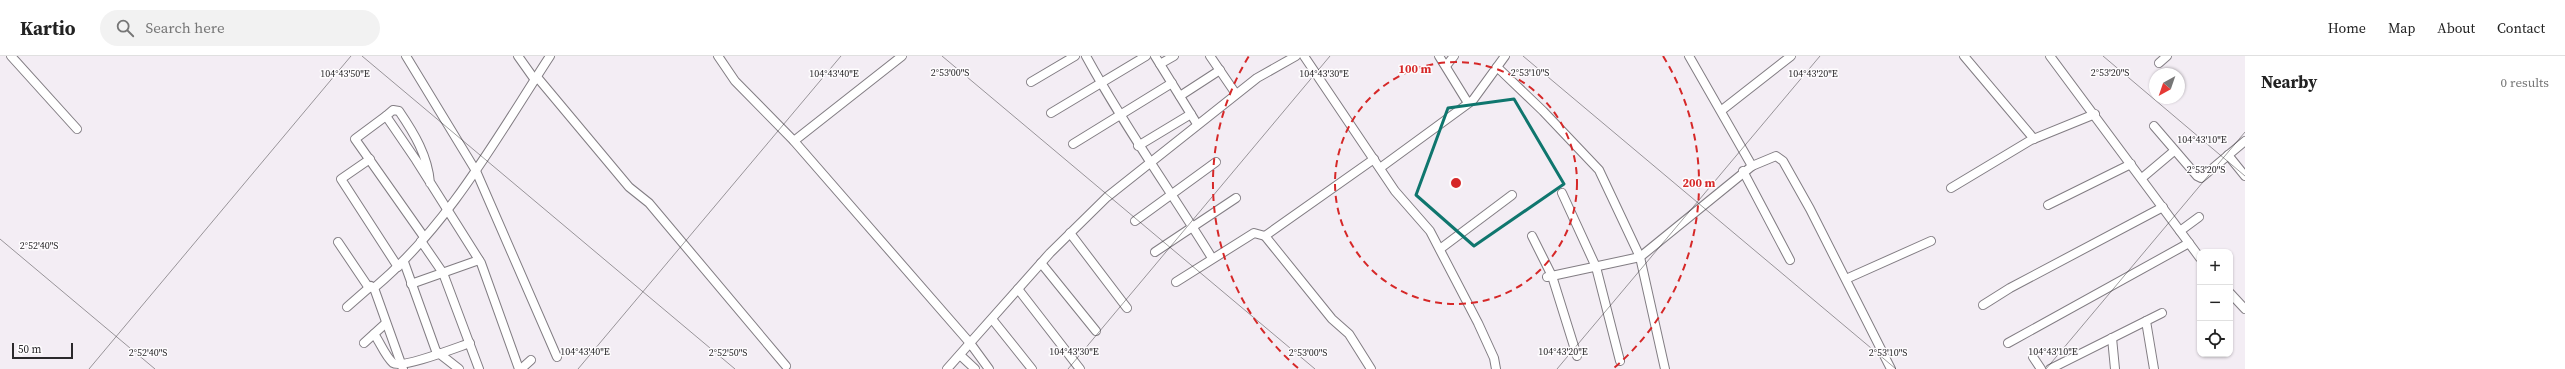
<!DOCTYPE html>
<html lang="en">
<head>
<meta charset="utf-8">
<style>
  :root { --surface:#fff; --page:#f2f2f2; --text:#222; --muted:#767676; --line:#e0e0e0 }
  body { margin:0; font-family:"Source Serif 4",serif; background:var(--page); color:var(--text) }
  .controls { position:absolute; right:12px; bottom:12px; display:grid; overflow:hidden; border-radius:8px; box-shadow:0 1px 3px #0004 }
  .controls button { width:36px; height:36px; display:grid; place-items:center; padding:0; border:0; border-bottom:1px solid var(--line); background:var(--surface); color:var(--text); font:20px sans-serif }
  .compass { position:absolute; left:2149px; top:12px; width:36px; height:36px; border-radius:50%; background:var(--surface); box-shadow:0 1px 3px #0004; rotate:220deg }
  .scale { position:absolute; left:12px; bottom:10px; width:61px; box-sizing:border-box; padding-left:4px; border:2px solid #2a282b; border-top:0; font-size:11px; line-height:14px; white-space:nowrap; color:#2a282b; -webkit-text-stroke:3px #fefcfe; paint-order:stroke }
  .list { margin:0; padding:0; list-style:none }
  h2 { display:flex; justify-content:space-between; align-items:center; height:52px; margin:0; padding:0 16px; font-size:17px }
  h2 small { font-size:13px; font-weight:400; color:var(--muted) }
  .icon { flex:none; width:22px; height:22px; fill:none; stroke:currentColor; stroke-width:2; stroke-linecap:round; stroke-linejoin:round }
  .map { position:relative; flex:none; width:2245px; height:313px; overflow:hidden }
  header { display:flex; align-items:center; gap:24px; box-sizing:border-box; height:56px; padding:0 20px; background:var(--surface); border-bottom:1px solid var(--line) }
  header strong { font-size:19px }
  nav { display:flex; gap:22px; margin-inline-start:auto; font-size:14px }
  .search { width:280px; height:36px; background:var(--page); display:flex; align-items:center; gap:10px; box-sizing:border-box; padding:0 14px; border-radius:22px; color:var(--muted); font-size:15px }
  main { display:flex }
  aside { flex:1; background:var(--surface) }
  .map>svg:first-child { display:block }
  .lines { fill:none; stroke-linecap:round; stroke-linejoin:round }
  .minor-casing { stroke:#827d83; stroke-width:10 }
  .minor { stroke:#fff; stroke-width:8 }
  .marked { fill:none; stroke:#0f766e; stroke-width:3; stroke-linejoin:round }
  .ticks { fill:none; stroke:#2a282b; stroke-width:1; stroke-opacity:0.45 }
  .ring { fill:none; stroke:#d62828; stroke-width:2; stroke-dasharray:7 5 }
  .ticks-label { font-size:10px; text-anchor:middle; fill:#2a282b; stroke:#fefcfe; stroke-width:3; stroke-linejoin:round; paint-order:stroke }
  .centre { fill:#d62828; stroke:#fefcfe; stroke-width:2 }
  .ring-label { font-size:12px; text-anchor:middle; font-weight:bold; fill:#d62828; stroke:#fefcfe; stroke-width:3; stroke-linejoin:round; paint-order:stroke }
</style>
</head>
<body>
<header>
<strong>Kartio</strong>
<div class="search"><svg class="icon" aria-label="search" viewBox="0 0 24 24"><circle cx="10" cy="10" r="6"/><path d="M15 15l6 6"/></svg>Search here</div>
<nav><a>Home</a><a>Map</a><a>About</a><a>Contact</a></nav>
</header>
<main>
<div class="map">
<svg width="2245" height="313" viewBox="0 0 2245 313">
  <rect width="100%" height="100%" fill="#f3edf4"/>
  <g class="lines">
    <g class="minor-casing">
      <g id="minor">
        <polyline points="11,0 77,73"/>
        <polyline points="406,0 476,115 557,301"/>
        <polyline points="518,0 535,24"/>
        <polyline points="718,0 735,25 794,85 970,287 1050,197 1107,141 1257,22 1296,0"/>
        <path d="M 1086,0 C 1124,70 1170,134 1212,202"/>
        <polyline points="1155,0 1197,68"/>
        <polyline points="1210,0 1236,38"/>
        <polyline points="1304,0 1395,135 1430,175 1478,267 1494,302 1496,313"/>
        <polyline points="1439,0 1468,47"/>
        <polyline points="1964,0 2034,83"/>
        <polyline points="2050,0 2200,202"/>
        <polyline points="2159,7 2167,0"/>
        <polyline points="1160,8 1174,0"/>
        <polyline points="1446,10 1454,0"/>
        <polyline points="1497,11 1543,55 1599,114 1640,201 1665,313"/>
        <polyline points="537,21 629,131 649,147 786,310"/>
        <polyline points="1031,26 1075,0"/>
        <polyline points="1180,40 1220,14"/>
        <polyline points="1722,54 1791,0"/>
        <polyline points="1051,57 1146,0"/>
        <polyline points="386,60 355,83 424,181"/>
        <polyline points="2154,70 2197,120 2201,122 2245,85"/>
        <polyline points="794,85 902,0"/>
        <polyline points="1073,88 1172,27"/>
        <polyline points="1138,90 1191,58"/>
        <polyline points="2228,99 2245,120"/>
        <polyline points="370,103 341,123 398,211"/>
        <polyline points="1752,110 1776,100 1783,105 1810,153 1891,313"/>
        <polyline points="1380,112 1473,44 1505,0"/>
        <polyline points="1743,115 1790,204"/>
        <polyline points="2142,122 2174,95"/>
        <path d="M 430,127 C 428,100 414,77 399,55 L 393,54 L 386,60 L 416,104 L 481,207 L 519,313"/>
        <polyline points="1951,132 2031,84 2095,58"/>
        <polyline points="1562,137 1596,211 1620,305"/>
        <polyline points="2048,149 2131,108"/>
        <polyline points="1135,165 1216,106"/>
        <polyline points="2180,175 2199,161"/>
        <polyline points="1070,177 1127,252"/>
        <polyline points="1532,180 1552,220 1577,300"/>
        <polyline points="421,185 443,217 479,313"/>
        <polyline points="338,186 369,232"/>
        <polyline points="1440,193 1512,139"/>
        <polyline points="1155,196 1236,142"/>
        <polyline points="404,206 436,295 459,313"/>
        <polyline points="1041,207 1096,275"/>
        <polyline points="1547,221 1640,201 1752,110 1689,0"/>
        <polyline points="1846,223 1931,185"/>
        <polyline points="1176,226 1254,177 1265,180"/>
        <polyline points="411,228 479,204"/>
        <path d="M 374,232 C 449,169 497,81 550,0"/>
        <polyline points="1018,233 1080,313"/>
        <polyline points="2230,237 2245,253"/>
        <polyline points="1983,249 2010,232 2163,151"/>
        <polyline points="347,251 371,230 374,232 403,313"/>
        <polyline points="992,263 1032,313"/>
        <path d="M 374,278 C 380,286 385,300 393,307 C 402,313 458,291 470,287"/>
        <polyline points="2112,282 2115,313"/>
        <polyline points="364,287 386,267"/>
        <polyline points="2008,287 2189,187"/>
        <polyline points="960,299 975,313"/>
        <polyline points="2033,301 2041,313"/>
        <polyline points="521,313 531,304"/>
        <polyline points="947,313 970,287 989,313"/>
        <polyline points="1371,313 1349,278 1332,263 1265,180 1374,103"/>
        <polyline points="2050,313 2146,265"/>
        <polyline points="2154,313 2146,265 2162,257"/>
      </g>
    </g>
    <use href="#minor" class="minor"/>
  </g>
  <path class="marked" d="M 1514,43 L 1564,128 L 1474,190 L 1416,139 L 1448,52 Z"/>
  <path class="ticks" d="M 362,0 L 735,313M 942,0 L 1315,313M 1523,0 L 1896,313M 2103,0 L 2245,120M 0,183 L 155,313M 89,313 L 351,0M 578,313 L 841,0M 1068,313 L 1330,0M 1557,313 L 1820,0M 2046,313 L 2245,76"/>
  <g class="ring">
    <circle cx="1456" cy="127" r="121"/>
    <path d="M1298 312A243 243 0 0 1 1249 0M1663 0A243 243 0 0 1 1614 312"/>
  </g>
  <g class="ticks-label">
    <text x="950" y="20">2°53'00"S</text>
    <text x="1530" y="20">2°53'10"S</text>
    <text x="2110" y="20">2°53'20"S</text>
    <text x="345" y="21">104°43'50"E</text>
    <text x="834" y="21">104°43'40"E</text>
    <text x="1324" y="21">104°43'30"E</text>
    <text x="1813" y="21">104°43'20"E</text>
    <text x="2202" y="87">104°43'10"E</text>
    <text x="2206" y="117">2°53'20"S</text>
    <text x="39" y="193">2°52'40"S</text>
    <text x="585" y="299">104°43'40"E</text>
    <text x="1074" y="299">104°43'30"E</text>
    <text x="1563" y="299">104°43'20"E</text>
    <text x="2053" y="299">104°43'10"E</text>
    <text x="148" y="300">2°52'40"S</text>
    <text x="728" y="300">2°52'50"S</text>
    <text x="1308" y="300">2°53'00"S</text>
    <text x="1888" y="300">2°53'10"S</text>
  </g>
  <circle cx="1456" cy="127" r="6" class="centre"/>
  <g class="ring-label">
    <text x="1415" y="17">100 m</text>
    <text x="1699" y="131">200 m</text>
  </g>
</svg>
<div class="controls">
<button>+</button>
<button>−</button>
<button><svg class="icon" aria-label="locate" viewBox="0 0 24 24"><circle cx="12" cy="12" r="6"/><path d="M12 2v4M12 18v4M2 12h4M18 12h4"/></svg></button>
</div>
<svg class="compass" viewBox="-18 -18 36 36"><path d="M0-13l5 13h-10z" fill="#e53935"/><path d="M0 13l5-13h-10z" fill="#767676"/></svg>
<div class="scale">50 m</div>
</div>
<aside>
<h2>Nearby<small>0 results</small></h2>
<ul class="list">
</ul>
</aside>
</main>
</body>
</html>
